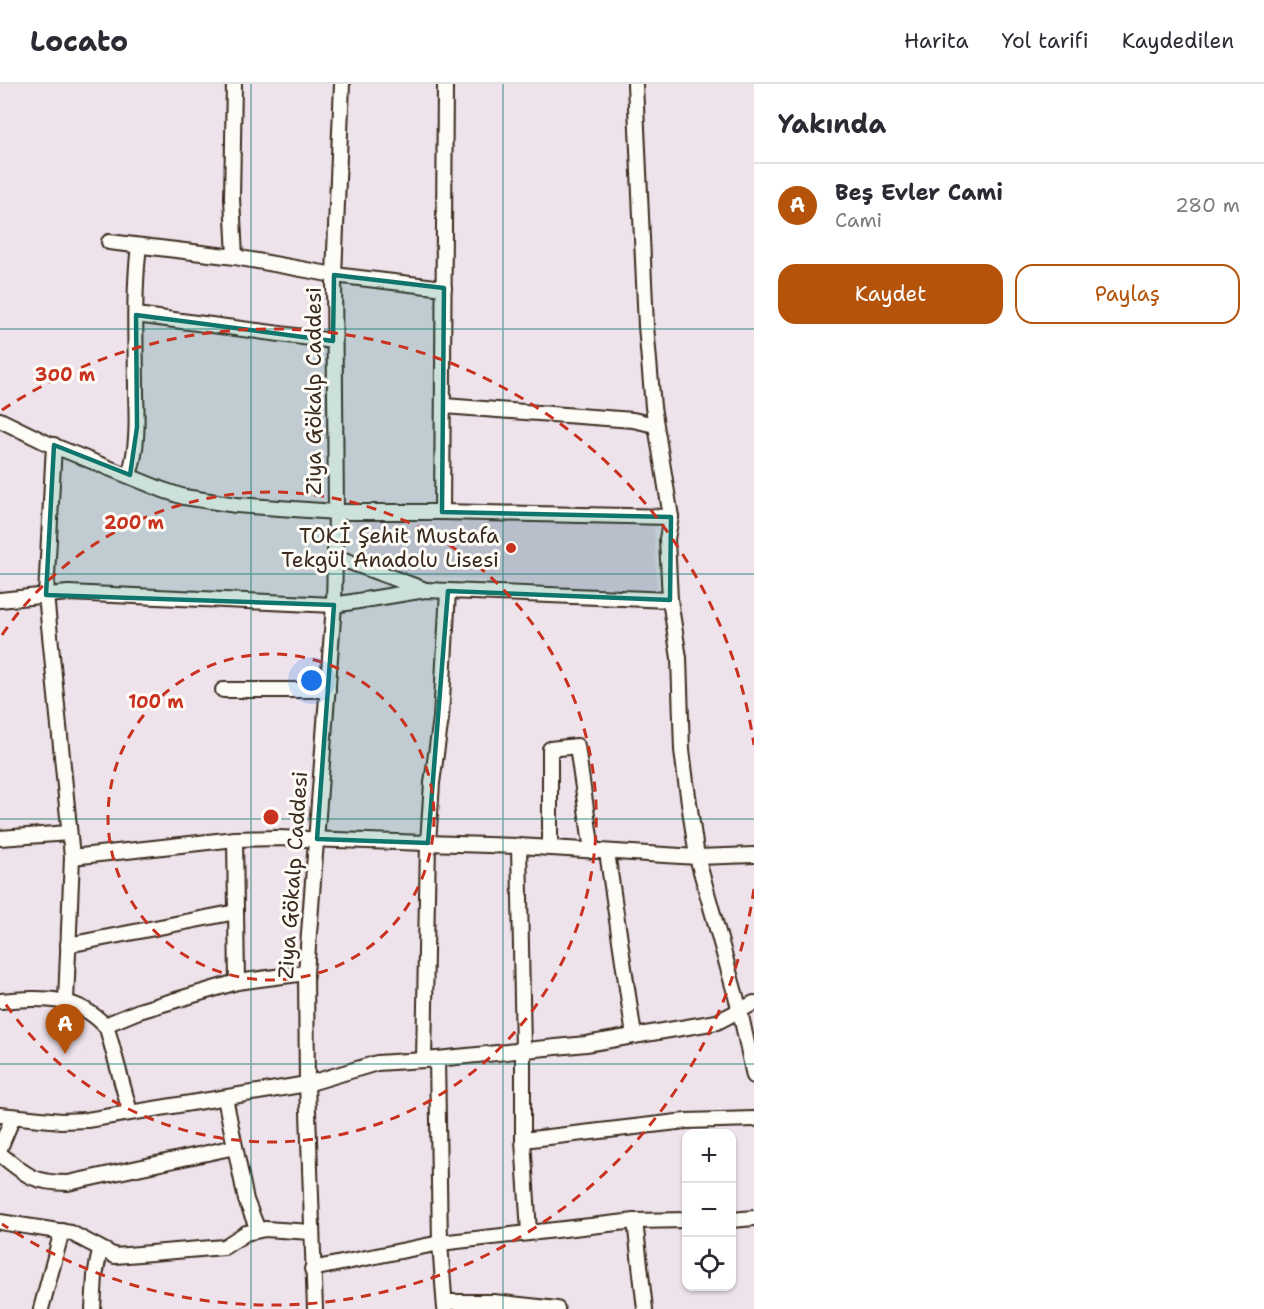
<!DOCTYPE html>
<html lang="tr">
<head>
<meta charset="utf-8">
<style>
  :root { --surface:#fff; --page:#f7f7f7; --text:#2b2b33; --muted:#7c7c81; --line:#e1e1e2; --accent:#b45309 }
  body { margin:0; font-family:"Shantell Sans",sans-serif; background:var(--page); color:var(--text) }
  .controls { position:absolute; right:18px; bottom:18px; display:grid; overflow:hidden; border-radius:12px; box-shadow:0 2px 4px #0004 }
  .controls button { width:54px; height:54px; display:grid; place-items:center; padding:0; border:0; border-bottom:2px solid var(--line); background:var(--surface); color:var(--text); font:30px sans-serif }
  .you { position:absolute; left:312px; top:597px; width:21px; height:21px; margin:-15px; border:4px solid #fff; border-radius:50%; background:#1a73e8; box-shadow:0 0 0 9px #1a73e833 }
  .badge { display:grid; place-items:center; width:39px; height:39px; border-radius:50%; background:var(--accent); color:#fff; font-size:20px; font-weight:700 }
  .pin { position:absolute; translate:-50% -50px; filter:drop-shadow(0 2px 3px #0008) }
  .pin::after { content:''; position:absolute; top:32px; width:21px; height:18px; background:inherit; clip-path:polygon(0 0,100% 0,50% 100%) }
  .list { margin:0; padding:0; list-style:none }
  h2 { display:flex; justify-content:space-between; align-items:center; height:78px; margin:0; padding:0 24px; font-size:26px }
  h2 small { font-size:20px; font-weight:400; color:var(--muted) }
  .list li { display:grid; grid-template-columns:39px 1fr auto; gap:18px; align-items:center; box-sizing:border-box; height:84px; padding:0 24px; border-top:2px solid var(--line) }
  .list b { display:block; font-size:22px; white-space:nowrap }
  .list p { margin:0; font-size:20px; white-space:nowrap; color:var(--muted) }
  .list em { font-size:20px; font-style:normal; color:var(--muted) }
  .actions { display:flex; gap:12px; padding:18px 24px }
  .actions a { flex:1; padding:14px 0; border:2px solid var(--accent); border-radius:18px; text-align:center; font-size:21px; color:var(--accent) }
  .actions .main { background:var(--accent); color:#fff }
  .icon { flex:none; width:33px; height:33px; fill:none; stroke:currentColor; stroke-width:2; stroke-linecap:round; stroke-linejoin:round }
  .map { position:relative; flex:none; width:754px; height:1225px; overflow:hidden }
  header { display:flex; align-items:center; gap:36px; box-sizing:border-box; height:84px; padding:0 30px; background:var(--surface); border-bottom:2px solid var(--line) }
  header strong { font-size:28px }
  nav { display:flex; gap:33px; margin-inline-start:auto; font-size:21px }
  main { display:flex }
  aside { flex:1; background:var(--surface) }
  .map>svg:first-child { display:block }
  .built { fill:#e4d0e3 }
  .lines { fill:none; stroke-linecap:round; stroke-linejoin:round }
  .minor-casing { stroke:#3b2a1e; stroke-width:18 }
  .minor { stroke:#fdfcf7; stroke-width:14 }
  .marked { fill:#0f766e; fill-opacity:0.2; stroke:#0f766e; stroke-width:4.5; stroke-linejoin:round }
  .grid { fill:none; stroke:#0f766e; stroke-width:1.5; stroke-opacity:0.55 }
  .ring { fill:none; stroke:#c8321e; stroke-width:3; stroke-dasharray:10 8 }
  .poi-dot { fill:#c8321e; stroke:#fdfcf7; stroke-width:2 }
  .labels { text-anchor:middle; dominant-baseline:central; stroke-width:6; stroke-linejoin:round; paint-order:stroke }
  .street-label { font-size:21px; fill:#3b2a1e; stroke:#fdfcf7 }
  .poi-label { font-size:21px; fill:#3b2a1e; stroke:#fdfcf7; text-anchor:end }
  .centre { fill:#c8321e; stroke:#fdfcf7; stroke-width:3 }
  .ring-label { font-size:18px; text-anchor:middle; font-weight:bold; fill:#c8321e; stroke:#fdfcf7; stroke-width:6; stroke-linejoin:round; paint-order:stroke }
</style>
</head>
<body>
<header>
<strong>Locato</strong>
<nav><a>Harita</a><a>Yol tarifi</a><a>Kaydedilen</a></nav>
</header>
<main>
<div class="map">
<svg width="754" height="1225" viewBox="0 0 754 1225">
  <rect width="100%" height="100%" fill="#eee2eb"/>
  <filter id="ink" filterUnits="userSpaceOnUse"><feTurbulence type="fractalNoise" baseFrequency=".0167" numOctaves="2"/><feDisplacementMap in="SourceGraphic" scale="12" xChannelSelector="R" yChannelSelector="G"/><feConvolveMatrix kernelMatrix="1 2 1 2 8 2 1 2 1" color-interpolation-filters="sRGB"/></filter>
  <g filter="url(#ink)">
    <polygon class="built" points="352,432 654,438 657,510 401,490 373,472 360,456"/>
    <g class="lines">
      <g class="minor-casing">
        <g id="minor">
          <polyline points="234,0 232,114 235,173"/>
          <polyline points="635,0 646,242 653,323 671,433 667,455 670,516 679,574 682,666 686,698 697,773 740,927 754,992"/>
          <polyline points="109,158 235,173 334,191 444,204"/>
          <polyline points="136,231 333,257"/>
          <polyline points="444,322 633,336 655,341"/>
          <polyline points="0,336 47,359 163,406 184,413 236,421 336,428 442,428 671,433"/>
          <polyline points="54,361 46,511 72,773 66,917"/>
          <path d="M 129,391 C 138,365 137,336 136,309 C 136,260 133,210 139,162"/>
          <polyline points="442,428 445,0"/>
          <polyline points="336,473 423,505"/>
          <polyline points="0,516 68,509 334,521 425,506 670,516"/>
          <polyline points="223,606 328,606"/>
          <polyline points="0,754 69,749"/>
          <polyline points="235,755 237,898"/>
          <polyline points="519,762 523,965 523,1056 529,1148"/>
          <polyline points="550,764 550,665 577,662 592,767"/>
          <polyline points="607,768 634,952"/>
          <polyline points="72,773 235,755 277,754 519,762 697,773 754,771"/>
          <polyline points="68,861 236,828"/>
          <path d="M 0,917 C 40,914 78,910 107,944 L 130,1028"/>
          <polyline points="105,941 139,927 237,898 306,889"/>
          <polyline points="437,975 586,960 717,938 754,919"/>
          <polyline points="225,1014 246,1116 258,1146"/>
          <polyline points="0,1031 61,1037 87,1036 307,1000 377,979 424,976"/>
          <polyline points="523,1056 686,1037 754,1035"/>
          <polyline points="0,1064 13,1033"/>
          <path d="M 0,1070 C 26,1091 33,1099 68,1099 L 235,1063"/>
          <polyline points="732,1136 754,1134"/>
          <polyline points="635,1137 645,1225"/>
          <polyline points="0,1138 71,1149 115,1172 224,1163 246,1149 265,1145 311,1148"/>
          <polyline points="312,1185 440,1159 635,1137 686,1136"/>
          <polyline points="445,1218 493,1218 557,1225"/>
          <polyline points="41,1225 62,1147"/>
          <polyline points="93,1225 95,1192 100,1166"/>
          <polyline points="315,1225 307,1000 306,889 334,521 336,428 334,191 342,0"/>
          <polyline points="445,1225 440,1159 437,975 424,976 428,759 432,699 441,634 448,507"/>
        </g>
      </g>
      <use href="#minor" class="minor"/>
    </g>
  </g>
  <path class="marked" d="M 334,191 L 444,204 L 442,428 L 671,433 L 670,516 L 448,507 L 428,759 L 317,755 L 334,521 L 46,511 L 54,361 L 130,391 L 137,343 L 136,231 L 333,257 Z"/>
  <path class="grid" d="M 251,0 L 251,1225M 503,0 L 503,1225M 0,245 L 754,245M 0,490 L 754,490M 0,735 L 754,735M 0,980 L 754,980"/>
  <g class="ring">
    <circle cx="271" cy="733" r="163"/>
    <path d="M2 551A325 325 0 1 1 2 915"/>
    <path d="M754 805A488 488 0 0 1 2 1140M2 326A488 488 0 0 1 754 661"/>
  </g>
  <circle class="poi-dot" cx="511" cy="464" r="6"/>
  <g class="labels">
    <g class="street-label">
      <text transform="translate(314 307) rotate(-90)">Ziya Gökalp Caddesi</text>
      <text transform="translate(293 791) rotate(-86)">Ziya Gökalp Caddesi</text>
    </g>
    <g class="poi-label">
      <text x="499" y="452">TOKİ Şehit Mustafa<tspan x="499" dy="24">Tekgül Anadolu Lisesi</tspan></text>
    </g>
  </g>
  <circle cx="271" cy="733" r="9" class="centre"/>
  <g class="ring-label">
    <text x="65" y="297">300 m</text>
    <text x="134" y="445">200 m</text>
    <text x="156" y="624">100 m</text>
  </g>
</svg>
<div class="controls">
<button>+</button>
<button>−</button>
<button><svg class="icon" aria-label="locate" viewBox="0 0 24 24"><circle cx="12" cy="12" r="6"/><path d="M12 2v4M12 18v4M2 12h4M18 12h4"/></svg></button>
</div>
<div class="you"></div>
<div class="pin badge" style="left:65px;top:970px">A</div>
</div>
<aside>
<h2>Yakında<small></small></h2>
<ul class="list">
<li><span class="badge">A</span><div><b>Beş Evler Cami</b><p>Cami</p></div><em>280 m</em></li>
</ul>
<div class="actions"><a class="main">Kaydet</a><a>Paylaş</a></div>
</aside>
</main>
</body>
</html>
